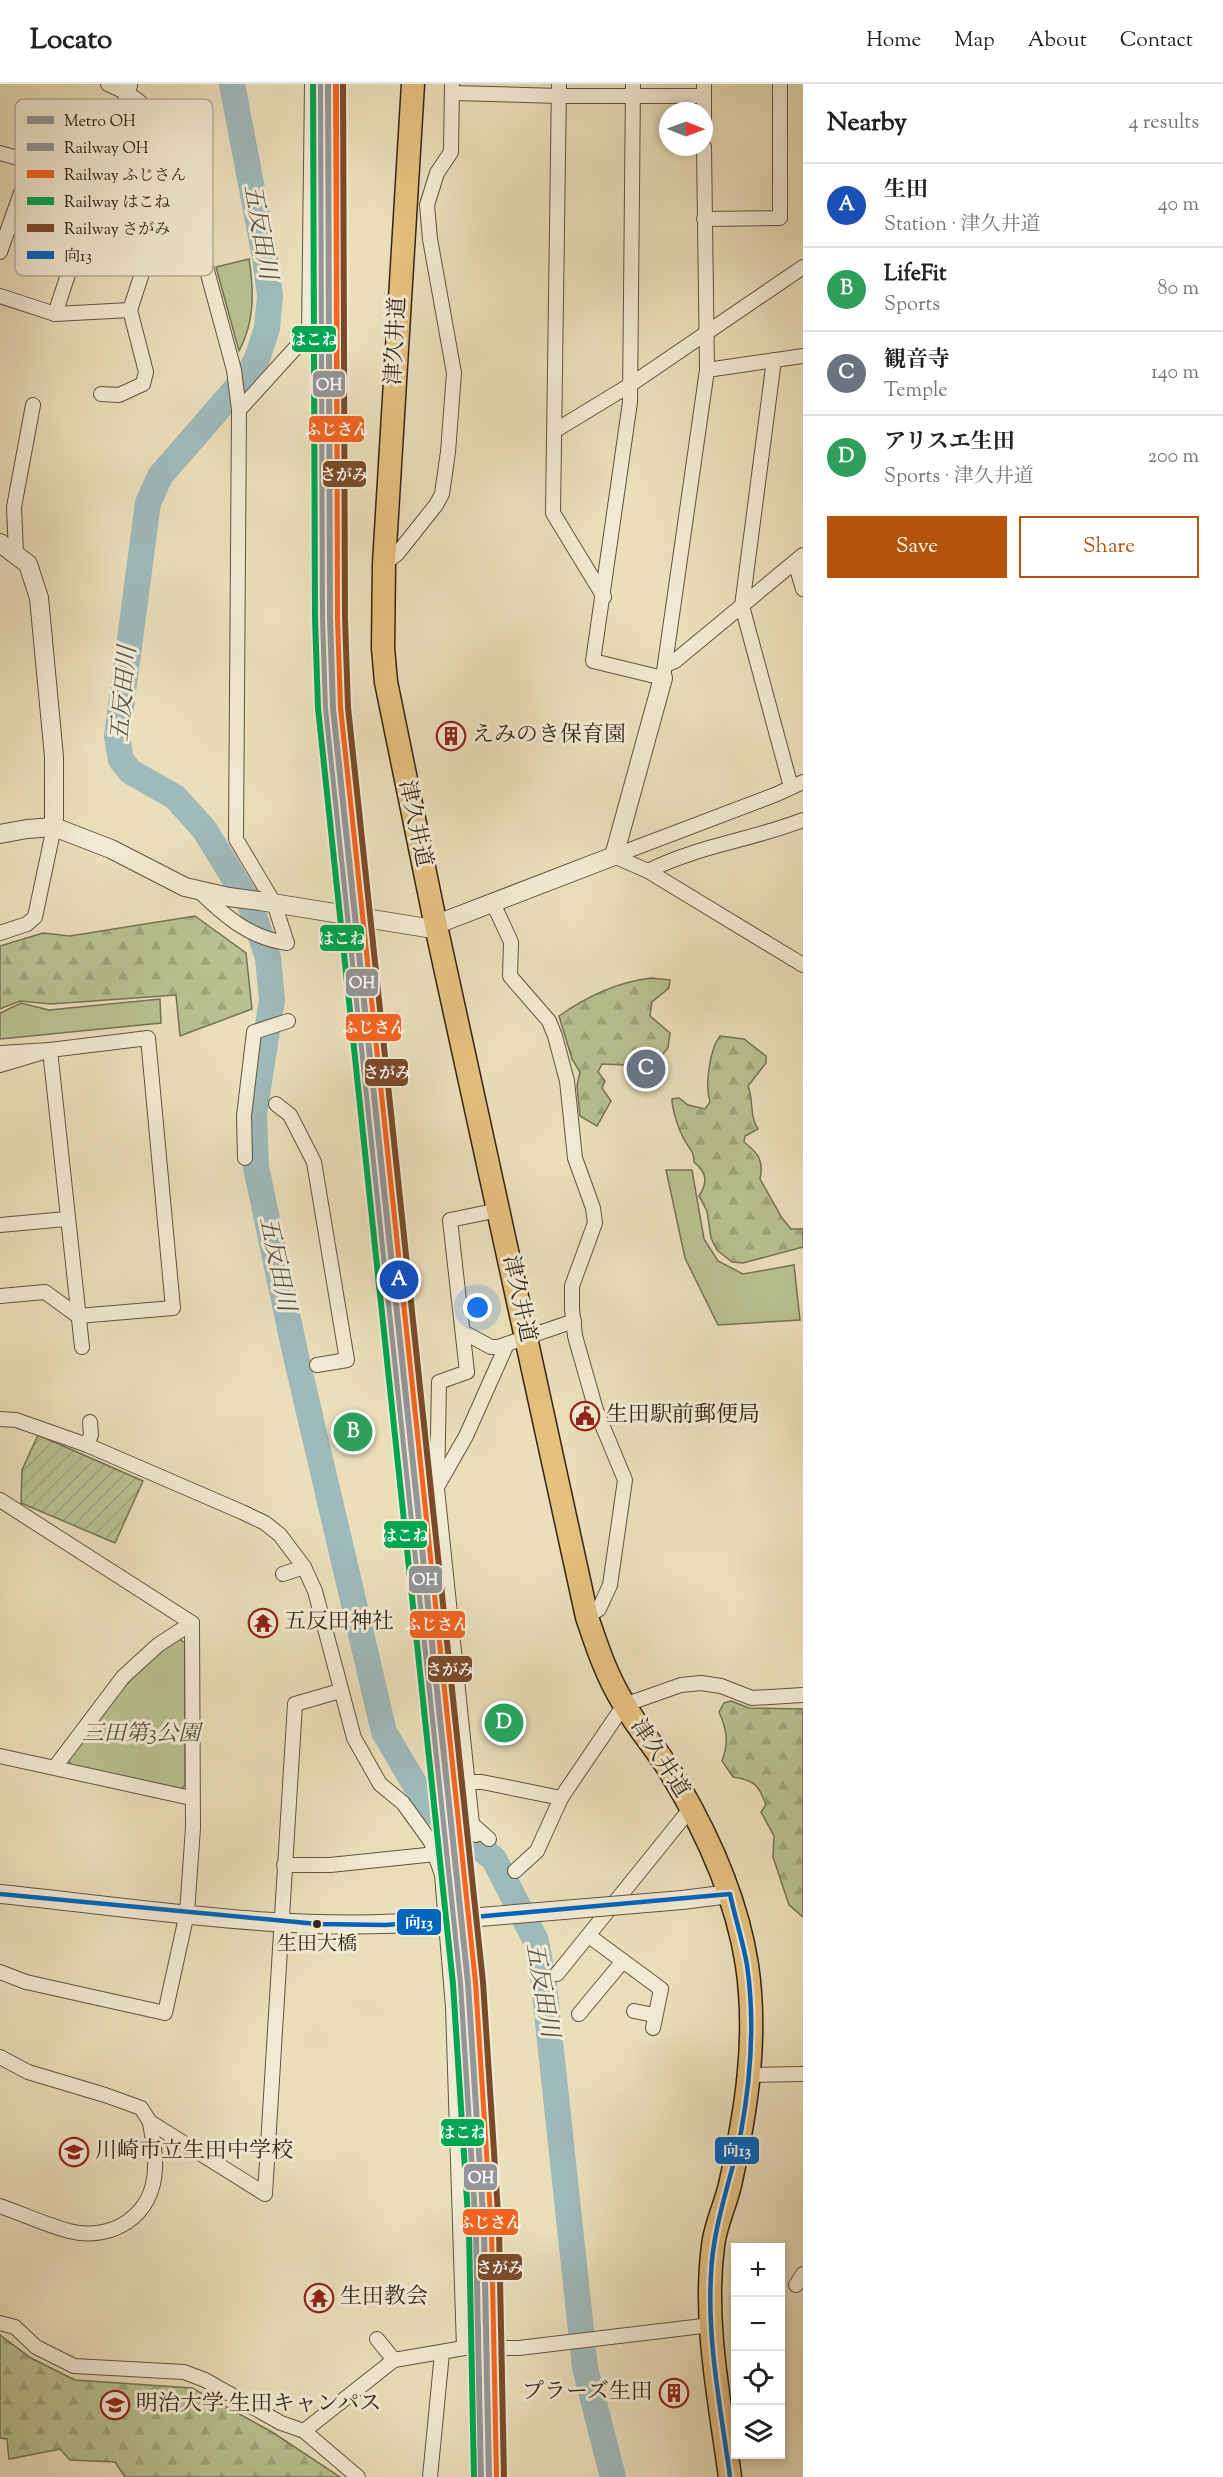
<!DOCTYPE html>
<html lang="en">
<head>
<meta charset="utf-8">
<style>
  :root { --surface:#fff; --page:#f2f2f2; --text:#202124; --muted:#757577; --line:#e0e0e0; --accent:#b45309 }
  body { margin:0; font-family:"Sorts Mill Goudy","Noto Serif JP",serif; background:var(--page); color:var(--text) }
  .controls { position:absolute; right:18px; bottom:18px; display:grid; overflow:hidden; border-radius:0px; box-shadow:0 3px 9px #0003 }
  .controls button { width:54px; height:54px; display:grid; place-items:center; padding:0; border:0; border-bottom:2px solid var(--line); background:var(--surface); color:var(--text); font:30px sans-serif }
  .compass { position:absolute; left:659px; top:18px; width:54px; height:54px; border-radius:50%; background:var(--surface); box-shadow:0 3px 9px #0003; rotate:91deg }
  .you { position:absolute; left:478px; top:1224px; width:21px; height:21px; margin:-15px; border:4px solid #fff; border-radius:50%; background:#1a73e8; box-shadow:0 0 0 9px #1a73e833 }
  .badge { display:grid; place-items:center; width:39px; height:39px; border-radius:50%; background:var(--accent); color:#fff; font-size:20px; font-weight:700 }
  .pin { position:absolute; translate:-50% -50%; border:3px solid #fff; box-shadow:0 2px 6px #0006 }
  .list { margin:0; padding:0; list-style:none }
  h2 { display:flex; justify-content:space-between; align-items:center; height:78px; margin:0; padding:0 24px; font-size:26px }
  h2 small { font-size:20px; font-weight:400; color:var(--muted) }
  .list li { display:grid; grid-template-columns:39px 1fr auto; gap:18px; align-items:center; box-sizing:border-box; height:84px; padding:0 24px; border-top:2px solid var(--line) }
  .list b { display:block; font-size:22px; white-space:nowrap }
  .list p { margin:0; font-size:20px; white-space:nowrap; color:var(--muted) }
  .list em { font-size:20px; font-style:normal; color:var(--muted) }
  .actions { display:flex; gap:12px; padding:18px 24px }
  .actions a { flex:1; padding:14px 0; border:2px solid var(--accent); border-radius:0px; text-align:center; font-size:21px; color:var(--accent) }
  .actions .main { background:var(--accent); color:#fff }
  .icon { flex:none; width:33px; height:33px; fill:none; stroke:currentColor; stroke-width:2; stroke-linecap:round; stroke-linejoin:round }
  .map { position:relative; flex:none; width:803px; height:2393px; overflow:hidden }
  header { display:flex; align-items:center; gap:36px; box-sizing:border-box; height:84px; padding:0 30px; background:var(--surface); border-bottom:2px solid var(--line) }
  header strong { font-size:28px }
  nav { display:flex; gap:33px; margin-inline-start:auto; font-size:21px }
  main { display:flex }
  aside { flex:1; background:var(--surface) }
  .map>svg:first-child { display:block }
  .forest { fill:url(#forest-firs); stroke:#747354; stroke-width:1.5 }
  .park { fill:#b8c190; stroke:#747354; stroke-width:1.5 }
  .garden { fill:url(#garden-furrows); stroke:#747354; stroke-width:1.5 }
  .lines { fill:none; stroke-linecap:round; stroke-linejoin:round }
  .river { stroke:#9ebabb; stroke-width:26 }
  .minor-casing { stroke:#5f5441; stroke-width:16 }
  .tertiary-casing { stroke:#5f5441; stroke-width:20 }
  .primary-casing { stroke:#302518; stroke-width:25 }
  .minor { stroke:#f2ead3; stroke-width:14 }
  .tertiary { stroke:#f2ead3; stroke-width:18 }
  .primary { stroke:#e6c07e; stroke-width:22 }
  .tertiary-bridge-casing { stroke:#5f5441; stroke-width:20; stroke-linecap:butt }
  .tertiary-bridge { stroke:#f2ead3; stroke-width:18 }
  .bus-1-casing { stroke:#f2ead3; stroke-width:9 }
  .bus-1 { stroke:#0065bd; stroke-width:4.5 }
  .rail-1-casing { stroke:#f2ead3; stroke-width:10 }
  .rail-2-casing { stroke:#f2ead3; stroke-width:10 }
  .rail-3-casing { stroke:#f2ead3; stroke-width:10 }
  .rail-4-casing { stroke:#f2ead3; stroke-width:10 }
  .rail-1 { stroke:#939598; stroke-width:6 }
  .rail-2 { stroke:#f26522; stroke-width:6 }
  .rail-3 { stroke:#00a651; stroke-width:6 }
  .rail-4 { stroke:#7a4b2a; stroke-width:6 }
  .metro-1-casing { stroke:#f2ead3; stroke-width:10 }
  .metro-1 { stroke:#939598; stroke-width:6 }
  .bus-dot { fill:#302518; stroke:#f2ead3; stroke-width:2 }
  .labels { text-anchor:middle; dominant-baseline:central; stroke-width:6; stroke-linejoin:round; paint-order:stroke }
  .bus-label { font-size:20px; fill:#302518; stroke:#f2ead3 }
  .street-label { font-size:22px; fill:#302518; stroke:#f2ead3 }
  .poi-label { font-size:22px; fill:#302518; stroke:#f2ead3; text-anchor:start }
  .park-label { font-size:22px; font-style:italic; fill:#524c36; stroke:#f2ead3 }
  .water-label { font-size:24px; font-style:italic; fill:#515249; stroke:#f2ead3 }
  .key { fill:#f2ead3; stroke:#b8af9b; stroke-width:1.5 }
  .key-label { font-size:16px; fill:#302518 }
  .line-badge { stroke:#f2ead3; stroke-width:2 }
  .badge-label { font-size:16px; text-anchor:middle; font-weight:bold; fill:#fff }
</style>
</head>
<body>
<header>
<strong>Locato</strong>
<nav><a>Home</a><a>Map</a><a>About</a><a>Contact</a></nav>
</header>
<main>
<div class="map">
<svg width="803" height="2393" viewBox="0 0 803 2393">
  <defs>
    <pattern id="forest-firs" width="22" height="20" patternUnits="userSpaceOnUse" patternTransform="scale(1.5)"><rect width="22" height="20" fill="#b8c190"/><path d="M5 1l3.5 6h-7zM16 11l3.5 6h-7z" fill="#9ea67b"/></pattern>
    <pattern id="garden-furrows" width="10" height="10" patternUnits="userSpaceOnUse" patternTransform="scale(1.5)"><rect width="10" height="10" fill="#b8c190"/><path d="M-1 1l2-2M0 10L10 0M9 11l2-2" fill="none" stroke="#9ea67b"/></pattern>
  </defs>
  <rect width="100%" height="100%" fill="#ebdfbb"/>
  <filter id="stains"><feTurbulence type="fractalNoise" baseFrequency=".00333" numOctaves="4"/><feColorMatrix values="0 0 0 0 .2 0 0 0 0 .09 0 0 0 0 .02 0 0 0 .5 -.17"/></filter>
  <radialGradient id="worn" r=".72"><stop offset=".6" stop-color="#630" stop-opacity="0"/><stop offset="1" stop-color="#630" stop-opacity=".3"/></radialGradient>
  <g class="forest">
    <polygon points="195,832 246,869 252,925 180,952 176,911 51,920 20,917 0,925 0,862 43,849 70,852"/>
    <path d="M 651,894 L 670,896 L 669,904 L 652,918 L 650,932 L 670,949 L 668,964 L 662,971 L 631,969 L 624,981 L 602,980 L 598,988 L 605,997 L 602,1004 L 611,1017 L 597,1042 L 580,1032 L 577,1002 L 580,988 L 572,975 L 559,932 C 586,913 618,898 651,894 Z"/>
    <path d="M 720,952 L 744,955 L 766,972 L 766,979 L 748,1002 C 754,1017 749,1032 758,1045 L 745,1052 L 744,1058 C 758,1069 764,1076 760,1095 L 782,1134 L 791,1145 L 803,1145 L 803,1163 L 743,1179 L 732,1178 L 717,1166 L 711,1154 L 707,1127 L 699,1112 C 708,1098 707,1089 694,1078 C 694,1067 690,1066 685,1057 C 679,1047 672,1026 672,1015 L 679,1014 L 688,1021 L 705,1025 L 710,1018 C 705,1001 709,967 720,952 Z"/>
    <path d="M 731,1617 L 749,1624 L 803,1625 L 803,1833 L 789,1821 L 773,1773 L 774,1752 L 761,1728 L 766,1721 C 759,1701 754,1696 733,1693 L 722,1677 C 729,1658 727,1646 719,1628 L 724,1619 Z"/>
    <polygon points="0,2251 31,2274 75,2296 192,2304 272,2348 340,2393 125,2393 115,2378 70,2376 60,2365 9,2375 7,2355 0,2354"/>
  </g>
  <g class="park">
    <path d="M 249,175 C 254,207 255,237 239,267 L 216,183 Z"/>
    <polygon points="160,915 161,939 0,955 0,929 21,919 49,926"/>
    <polygon points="666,1086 692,1086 704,1155 718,1177 743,1190 794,1181 800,1236 718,1241 685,1174"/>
    <path d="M 177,1553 L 185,1559 L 185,1701 L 182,1705 L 71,1681 L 67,1673 C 102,1629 132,1588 177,1553 Z"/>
  </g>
  <polygon class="garden" points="38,1351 143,1397 115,1459 21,1419 22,1386"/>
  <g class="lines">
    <polyline class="river" points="232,0 265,173 270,212 267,244 257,275 247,292 160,392 148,419 117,653 121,676 131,688 175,713 204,745 250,820 268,874 272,916 254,1029 256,1083 295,1268 384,1648 417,1704 436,1729 494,1775 536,1857 544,1901 585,2284 613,2393"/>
    <g class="minor-casing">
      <g id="minor">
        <path d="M 108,0 C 144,15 160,33 175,69 L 234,286 L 239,326 L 236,755 L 274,819 L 287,859 C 250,854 226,833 200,808"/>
        <polyline points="559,0 553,429 604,513"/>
        <polyline points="633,0 630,318 593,577 663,594 707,286 704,63"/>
        <polyline points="453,9 559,12 704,12"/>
        <polyline points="704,41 704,0"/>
        <polyline points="0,69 99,97"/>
        <polyline points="704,135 780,134 780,0"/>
        <polyline points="0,168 32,78"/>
        <polyline points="0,212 55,230 130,226"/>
        <polyline points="55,230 130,2"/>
        <polyline points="774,276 742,522 791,703"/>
        <polyline points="707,286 803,272"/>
        <polyline points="101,310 119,311 143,300 146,288 130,226 167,113 180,91"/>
        <polyline points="239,326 309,249 312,0"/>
        <polyline points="556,346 630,301 803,183"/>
        <polyline points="16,469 14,423 33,321"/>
        <polyline points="795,478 803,505"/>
        <polyline points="384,480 397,470 436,421 442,410 448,368 454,289 430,155 427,121 437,89 451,68 452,0"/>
        <polyline points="665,581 675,577 803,471"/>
        <polyline points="614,772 648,787 803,881"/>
        <polyline points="614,772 777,710 803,698"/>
        <path d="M 648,787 C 697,762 752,756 803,736"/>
        <polyline points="493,819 511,858 510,892 549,937 555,952 567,997 575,1074 593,1124 595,1139 572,1202 572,1225 575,1252 596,1326 625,1396 610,1501 599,1525 587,1533"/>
        <polyline points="0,849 27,840 35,833 54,743"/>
        <polyline points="0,969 50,966 82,1263"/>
        <polyline points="0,981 50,966 148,954 173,1224 78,1232 45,1208 0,1212"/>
        <polyline points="276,1020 290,1031 314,1078 347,1276 317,1281"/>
        <polyline points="245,1074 244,1032 254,948 288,937"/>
        <polyline points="0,1141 66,1135"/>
        <polyline points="463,1248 491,1263 498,1263 574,1237"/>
        <polyline points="0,1335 16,1336 87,1361 242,1428 265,1439 280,1451 304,1483 315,1507 354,1654 380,1700 403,1719 431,1758 442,1791 453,1923 464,2264"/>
        <polyline points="87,1361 91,1351 90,1338"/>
        <polyline points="437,1403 466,1352 507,1260"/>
        <polyline points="0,1416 192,1539"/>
        <polyline points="283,1490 304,1483"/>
        <polyline points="0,1672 191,1714"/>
        <polyline points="55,1683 123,1593 158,1561 192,1539"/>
        <polyline points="468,1698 482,1698 561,1714 624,1621 681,1601 701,1599 721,1602 752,1614 803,1611"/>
        <polyline points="472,1740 489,1755"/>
        <polyline points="476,1751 472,1740 437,1405 439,1298 467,1288 450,1136 499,1126"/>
        <polyline points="284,1781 330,1781 436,1770"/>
        <polyline points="515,1787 537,1767 561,1714"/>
        <polyline points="589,1852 661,1905 653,1944"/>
        <polyline points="0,1888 26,1898 165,1929 187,1829 193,1744 192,1539"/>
        <polyline points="557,1890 691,1724"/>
        <polyline points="634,1927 654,1931"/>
        <polyline points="579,1930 623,1877"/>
        <polyline points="0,1973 28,1988 105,2011 141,2024 150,2038 265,2110 295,1620 340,1607"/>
        <polyline points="750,1991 803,1990"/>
        <path d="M 0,2122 C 23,2130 46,2141 69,2147 C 113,2158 154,2131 155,2084 C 156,2069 152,2053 150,2038"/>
        <polyline points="796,2201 803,2190"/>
        <polyline points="0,2239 15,2243 36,2263 74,2282 184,2288 205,2296 281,2339 304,2347 358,2393"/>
        <polyline points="377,2255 394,2276"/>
        <polyline points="304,2347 394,2276 464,2264 519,2264 711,2241"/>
        <polyline points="430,2393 442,2269"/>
      </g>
    </g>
    <g class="tertiary-casing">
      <g id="tertiary">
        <polyline points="0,459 28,480 39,514 54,673 54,743"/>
        <polyline points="0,750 27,745 54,743 111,765 185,803 229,813"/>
        <polyline points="260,817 427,844 614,772 663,594"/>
        <path d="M 0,1810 C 140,1824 293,1850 432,1837"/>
        <polyline points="682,1816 730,1810"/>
      </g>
    </g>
    <g class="primary-casing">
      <path id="primary" d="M 413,0 L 384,480 L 383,564 L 386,598 L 436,842 L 587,1533 C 597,1563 607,1593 624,1620 C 637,1643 654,1662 668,1684 C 705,1744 736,1810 747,1881 C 758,1956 746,2028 730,2101 C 725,2122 715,2142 713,2162 C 703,2238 720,2318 730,2393"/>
    </g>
    <use href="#minor" class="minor"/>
    <use href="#tertiary" class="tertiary"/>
    <use href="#primary" class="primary"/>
    <g class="tertiary-bridge-casing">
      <g id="tertiary-bridge">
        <polyline points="229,813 260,817"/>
        <polyline points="432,1837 682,1816"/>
      </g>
    </g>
    <use href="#tertiary-bridge" class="tertiary-bridge"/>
    <g class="bus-1-casing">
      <path id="bus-1" d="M 0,1810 L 317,1840 L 386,1841 L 730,1810 C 735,1834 743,1857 747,1881 C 755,1936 751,1993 741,2048 C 731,2096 713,2141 711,2190 C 707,2258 721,2326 730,2393"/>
    </g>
    <use href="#bus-1" class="bus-1"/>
    <g class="rail-1-casing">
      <polyline id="rail-1" points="321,0 323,534 326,624 461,1900 476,2146 481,2393"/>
    </g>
    <g class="rail-2-casing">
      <polyline id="rail-2" points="336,0 337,534 340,623 475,1898 491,2146 496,2393"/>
    </g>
    <g class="rail-3-casing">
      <polyline id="rail-3" points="313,0 315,534 318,624 453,1900 469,2147 474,2393"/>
    </g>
    <g class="rail-4-casing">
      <polyline id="rail-4" points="343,0 345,534 348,623 483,1898 499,2145 504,2393"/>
    </g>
    <use href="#rail-1" class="rail-1"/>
    <use href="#rail-2" class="rail-2"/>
    <use href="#rail-3" class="rail-3"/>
    <use href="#rail-4" class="rail-4"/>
    <g class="metro-1-casing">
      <polyline id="metro-1" points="328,0 330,534 333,624 468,1899 484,2146 489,2393"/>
    </g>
    <use href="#metro-1" class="metro-1"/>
  </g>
  <defs>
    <g id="building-ring" transform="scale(1.5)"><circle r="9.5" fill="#f2ead3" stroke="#8f2418" stroke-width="1.5"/><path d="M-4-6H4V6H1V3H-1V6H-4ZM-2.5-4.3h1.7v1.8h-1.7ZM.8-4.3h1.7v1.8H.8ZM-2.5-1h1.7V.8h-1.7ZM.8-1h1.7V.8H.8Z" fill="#8f2418"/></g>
    <g id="civic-ring" transform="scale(1.5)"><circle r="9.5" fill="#f2ead3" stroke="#8f2418" stroke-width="1.5"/><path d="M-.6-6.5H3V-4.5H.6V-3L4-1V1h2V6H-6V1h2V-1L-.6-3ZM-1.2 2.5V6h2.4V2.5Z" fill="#8f2418"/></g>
    <g id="temple-ring" transform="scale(1.5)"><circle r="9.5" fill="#f2ead3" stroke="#8f2418" stroke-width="1.5"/><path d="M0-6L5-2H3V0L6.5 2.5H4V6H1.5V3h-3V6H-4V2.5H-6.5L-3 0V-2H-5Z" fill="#8f2418"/></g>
    <g id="school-ring" transform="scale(1.5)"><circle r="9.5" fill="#f2ead3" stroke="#8f2418" stroke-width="1.5"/><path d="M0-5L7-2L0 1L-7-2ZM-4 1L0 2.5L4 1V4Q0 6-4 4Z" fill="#8f2418"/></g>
    <g id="university-ring" transform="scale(1.5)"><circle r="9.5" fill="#f2ead3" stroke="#8f2418" stroke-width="1.5"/><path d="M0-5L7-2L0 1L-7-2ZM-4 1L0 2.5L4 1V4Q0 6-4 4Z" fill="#8f2418"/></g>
  </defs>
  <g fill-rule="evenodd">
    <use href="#building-ring" x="451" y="652"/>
    <use href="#civic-ring" x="585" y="1332"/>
    <use href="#temple-ring" x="263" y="1539"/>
    <use href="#school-ring" x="74" y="2068"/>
    <use href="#temple-ring" x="319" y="2214"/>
    <use href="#building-ring" x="674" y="2309"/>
    <use href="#university-ring" x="115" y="2321"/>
  </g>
  <circle class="bus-dot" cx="317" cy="1840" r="5"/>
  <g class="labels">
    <g class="bus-label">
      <text x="317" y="1861">生田大橋</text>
    </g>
    <g class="street-label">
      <text transform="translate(397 257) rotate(-87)">津久井道</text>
      <text transform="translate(414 740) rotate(78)">津久井道</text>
      <text transform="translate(518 1215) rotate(78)">津久井道</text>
      <text transform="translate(659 1675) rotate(57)">津久井道</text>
    </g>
    <g class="poi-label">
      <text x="472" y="652">えみのき保育園</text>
      <text x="606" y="1332">生田駅前郵便局</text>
      <text x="284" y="1539">五反田神社</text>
      <text x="95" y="2068">川崎市立生田中学校</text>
      <text x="340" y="2214">生田教会</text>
      <text x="653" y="2309" text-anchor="end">プラーズ生田</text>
      <text x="136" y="2321">明治大学 生田キャンパス</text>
    </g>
    <g class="park-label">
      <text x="141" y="1651">三田第3公園</text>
    </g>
    <g class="water-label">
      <text transform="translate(259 148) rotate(80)">五反田川</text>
      <text transform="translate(125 610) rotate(-85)">五反田川</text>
      <text transform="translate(276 1180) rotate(78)">五反田川</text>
      <text transform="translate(541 1906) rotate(80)">五反田川</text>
    </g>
  </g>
  <rect x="15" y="15" width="198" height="177" rx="9" class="key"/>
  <rect x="27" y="32" width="27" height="8" fill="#939598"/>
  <rect x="27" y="59" width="27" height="8" fill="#939598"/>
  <rect x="27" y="86" width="27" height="8" fill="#f26522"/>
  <rect x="27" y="113" width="27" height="8" fill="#00a651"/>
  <rect x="27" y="140" width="27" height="8" fill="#7a4b2a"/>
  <rect x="27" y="167" width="27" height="8" fill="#0065bd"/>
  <g class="key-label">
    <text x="64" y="42">Metro OH</text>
    <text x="64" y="69">Railway OH</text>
    <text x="64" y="96">Railway ふじさん</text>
    <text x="64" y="123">Railway はこね</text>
    <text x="64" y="150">Railway さがみ</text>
    <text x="64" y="177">向13</text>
  </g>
  <g class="line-badge">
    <rect x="291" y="241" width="46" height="28" rx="6" fill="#00a651"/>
    <rect x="312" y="286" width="34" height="28" rx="6" fill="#939598"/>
    <rect x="308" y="331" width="57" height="28" rx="6" fill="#f26522"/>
    <rect x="322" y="376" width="45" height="28" rx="6" fill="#7a4b2a"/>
    <rect x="319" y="840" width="46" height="28" rx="6" fill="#00a651"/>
    <rect x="345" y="884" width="34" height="29" rx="6" fill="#939598"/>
    <rect x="345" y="929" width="57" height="29" rx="6" fill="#f26522"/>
    <rect x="364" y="974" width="45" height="29" rx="6" fill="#7a4b2a"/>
    <rect x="383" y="1436" width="45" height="29" rx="6" fill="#00a651"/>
    <rect x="408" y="1481" width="35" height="29" rx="6" fill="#939598"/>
    <rect x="409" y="1526" width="57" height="29" rx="6" fill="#f26522"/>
    <rect x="427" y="1571" width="46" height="28" rx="6" fill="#7a4b2a"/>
    <rect x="396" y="1824" width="46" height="28" rx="6" fill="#0065bd"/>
    <rect x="440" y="2034" width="45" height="29" rx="6" fill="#00a651"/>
    <rect x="714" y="2052" width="46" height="29" rx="6" fill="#0065bd"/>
    <rect x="463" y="2079" width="35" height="28" rx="6" fill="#939598"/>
    <rect x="462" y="2124" width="57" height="28" rx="6" fill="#f26522"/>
    <rect x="477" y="2169" width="46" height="28" rx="6" fill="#7a4b2a"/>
  </g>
  <g class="badge-label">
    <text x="314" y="261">はこね</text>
    <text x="329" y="306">OH</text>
    <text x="337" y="351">ふじさん</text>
    <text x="344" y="396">さがみ</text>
    <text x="342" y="860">はこね</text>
    <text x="362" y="904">OH</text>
    <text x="374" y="949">ふじさん</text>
    <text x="387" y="994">さがみ</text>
    <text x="405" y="1457">はこね</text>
    <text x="425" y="1501">OH</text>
    <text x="437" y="1546">ふじさん</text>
    <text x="450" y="1591">さがみ</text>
    <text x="419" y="1844">向13</text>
    <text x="463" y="2054">はこね</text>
    <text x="737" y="2072">向13</text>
    <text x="481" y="2099">OH</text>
    <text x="490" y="2144">ふじさん</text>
    <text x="500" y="2189">さがみ</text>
  </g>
  <rect width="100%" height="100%" filter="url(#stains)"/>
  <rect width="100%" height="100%" fill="url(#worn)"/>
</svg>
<div class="controls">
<button>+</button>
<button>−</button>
<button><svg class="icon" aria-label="locate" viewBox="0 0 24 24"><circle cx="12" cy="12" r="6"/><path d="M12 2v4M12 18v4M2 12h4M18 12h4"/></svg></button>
<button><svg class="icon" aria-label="layers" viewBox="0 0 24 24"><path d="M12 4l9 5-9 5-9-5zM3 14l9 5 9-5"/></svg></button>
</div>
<svg class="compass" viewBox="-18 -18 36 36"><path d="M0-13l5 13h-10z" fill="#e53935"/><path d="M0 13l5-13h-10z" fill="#757577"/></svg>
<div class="you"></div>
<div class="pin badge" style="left:399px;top:1196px;background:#1a4fb4">A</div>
<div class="pin badge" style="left:353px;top:1348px;background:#2e9e5b">B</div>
<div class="pin badge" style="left:646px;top:985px;background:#6b7280">C</div>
<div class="pin badge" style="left:504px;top:1639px;background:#2e9e5b">D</div>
</div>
<aside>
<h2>Nearby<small>4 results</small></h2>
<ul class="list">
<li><span class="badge" style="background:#1a4fb4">A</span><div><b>生田</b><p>Station · 津久井道</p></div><em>40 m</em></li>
<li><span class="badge" style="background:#2e9e5b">B</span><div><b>LifeFit</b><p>Sports</p></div><em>80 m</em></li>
<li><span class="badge" style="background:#6b7280">C</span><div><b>観音寺</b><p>Temple</p></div><em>140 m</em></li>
<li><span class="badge" style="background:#2e9e5b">D</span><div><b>アリスエ生田</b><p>Sports · 津久井道</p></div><em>200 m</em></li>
</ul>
<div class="actions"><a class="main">Save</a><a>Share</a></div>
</aside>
</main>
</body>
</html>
